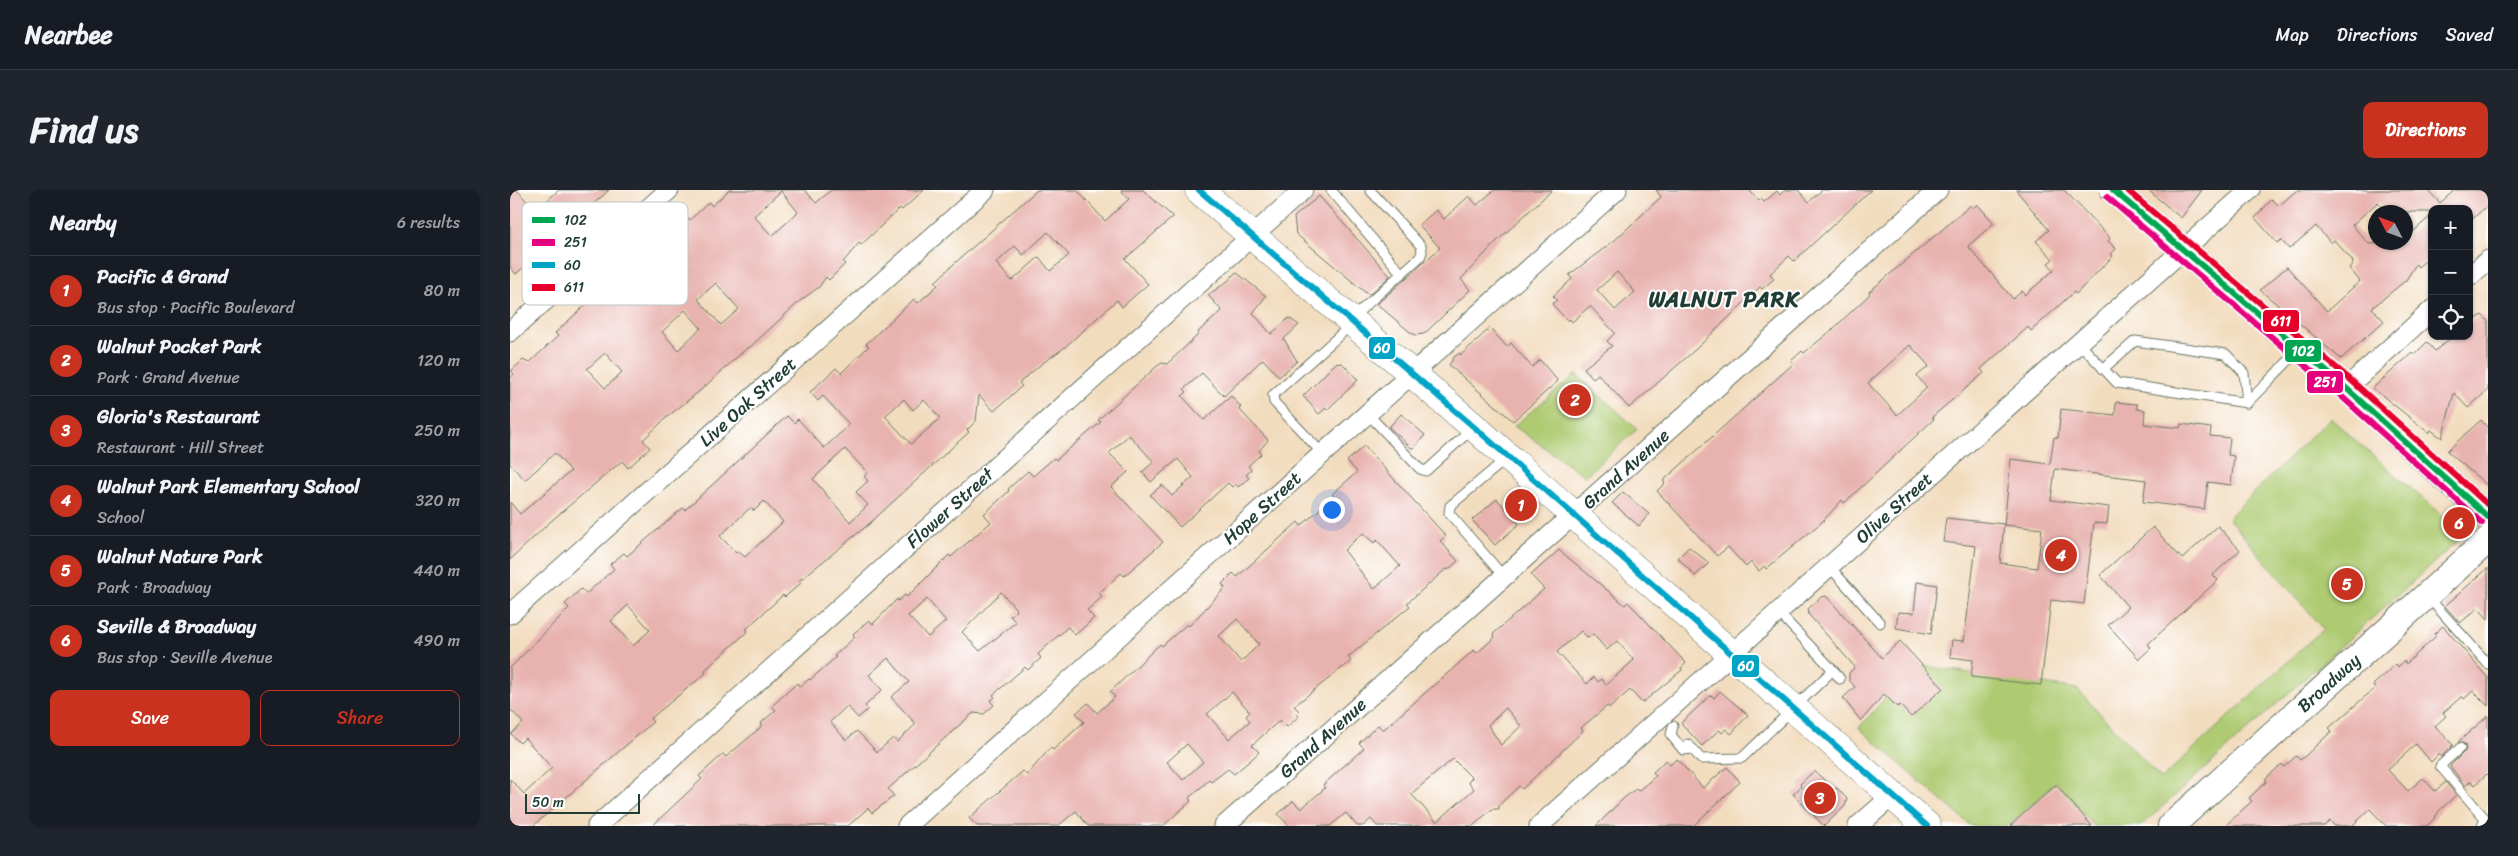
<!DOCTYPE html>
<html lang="en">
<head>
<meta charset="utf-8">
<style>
  :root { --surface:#171b24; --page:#20242c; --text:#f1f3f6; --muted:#9ea1a6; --line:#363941; --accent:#c8321e }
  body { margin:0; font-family:Sriracha,sans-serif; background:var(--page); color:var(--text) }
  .controls { position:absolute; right:15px; top:15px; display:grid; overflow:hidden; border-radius:10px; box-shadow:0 1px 4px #0004 }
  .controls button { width:45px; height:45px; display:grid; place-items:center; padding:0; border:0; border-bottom:1px solid var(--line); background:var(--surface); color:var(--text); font:25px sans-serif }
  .compass { position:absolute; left:1858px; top:15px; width:45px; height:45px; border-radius:50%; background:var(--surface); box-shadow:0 1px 4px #0004; rotate:311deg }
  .scale { position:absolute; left:15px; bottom:12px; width:115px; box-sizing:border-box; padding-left:5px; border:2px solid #1f3d34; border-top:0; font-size:14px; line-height:18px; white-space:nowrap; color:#1f3d34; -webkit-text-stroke:4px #fff; paint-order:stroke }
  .you { position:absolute; left:821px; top:319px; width:18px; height:18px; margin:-12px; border:4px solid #fff; border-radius:50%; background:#1a73e8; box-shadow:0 0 0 8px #1a73e833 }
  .badge { display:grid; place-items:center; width:32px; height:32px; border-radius:50%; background:var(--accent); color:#fff; font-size:16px; font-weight:700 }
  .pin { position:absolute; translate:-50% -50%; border:2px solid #fff; box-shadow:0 1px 5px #0006 }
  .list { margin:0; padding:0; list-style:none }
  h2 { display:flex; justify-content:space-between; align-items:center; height:65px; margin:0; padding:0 20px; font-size:21px }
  h2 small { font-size:16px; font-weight:400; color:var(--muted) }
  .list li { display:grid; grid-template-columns:32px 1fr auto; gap:15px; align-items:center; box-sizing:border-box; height:70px; padding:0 20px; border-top:1px solid var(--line) }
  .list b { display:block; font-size:19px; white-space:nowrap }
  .list p { margin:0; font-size:16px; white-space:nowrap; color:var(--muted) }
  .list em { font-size:16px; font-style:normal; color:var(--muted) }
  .actions { display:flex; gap:10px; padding:15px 20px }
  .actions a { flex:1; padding:11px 0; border:1px solid var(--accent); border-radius:10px; text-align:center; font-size:18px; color:var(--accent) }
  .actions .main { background:var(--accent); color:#fff }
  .icon { flex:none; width:28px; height:28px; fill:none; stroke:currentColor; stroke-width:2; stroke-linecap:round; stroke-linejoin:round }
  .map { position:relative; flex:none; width:1978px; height:636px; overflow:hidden; border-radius:10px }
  header { display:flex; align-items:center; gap:30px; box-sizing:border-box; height:70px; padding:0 25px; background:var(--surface); border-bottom:1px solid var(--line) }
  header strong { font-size:24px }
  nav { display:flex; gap:28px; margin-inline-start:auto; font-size:18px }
  .intro { display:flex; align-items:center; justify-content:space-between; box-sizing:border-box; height:120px; padding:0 30px }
  h1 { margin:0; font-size:35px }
  .button { padding:12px 22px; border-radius:10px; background:var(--accent); color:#fff; font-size:18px; font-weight:700 }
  main { display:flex; gap:30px; padding:0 30px }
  aside { flex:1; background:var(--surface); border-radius:10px; box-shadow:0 1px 4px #0004 }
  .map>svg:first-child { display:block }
  .green { fill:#aecb72; stroke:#668453 }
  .building { fill:#e8b2ae; fill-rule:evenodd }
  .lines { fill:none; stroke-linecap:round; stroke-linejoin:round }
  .lane-casing { stroke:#697564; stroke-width:11 }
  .street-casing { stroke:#697564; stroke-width:21 }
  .secondary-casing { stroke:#697564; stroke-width:28 }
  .primary-casing { stroke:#697564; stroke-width:29 }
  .lane { stroke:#fff; stroke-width:9 }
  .street { stroke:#fff; stroke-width:19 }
  .secondary { stroke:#fff; stroke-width:26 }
  .primary { stroke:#fff; stroke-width:28 }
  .bus-1-casing { stroke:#fff; stroke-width:10 }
  .bus-2-casing { stroke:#fff; stroke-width:10 }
  .bus-3-casing { stroke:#fff; stroke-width:10 }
  .bus-4-casing { stroke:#fff; stroke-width:10 }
  .bus-1 { stroke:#00a651; stroke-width:6 }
  .bus-2 { stroke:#e5007d; stroke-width:6 }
  .bus-3 { stroke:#02a4c6; stroke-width:6 }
  .bus-4 { stroke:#e4002b; stroke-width:6 }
  .labels { text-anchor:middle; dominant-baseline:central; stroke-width:4; stroke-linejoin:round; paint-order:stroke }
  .street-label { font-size:18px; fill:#1f3d34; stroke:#fff }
  .district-label { font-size:22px; font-weight:bold; letter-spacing:1px; fill:#1f3d34; stroke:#fff }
  .key { fill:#fff; stroke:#bcc5c2; stroke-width:1 }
  .key-label { font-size:14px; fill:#1f3d34 }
  .line-badge { stroke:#fff; stroke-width:2 }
  .badge-label { font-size:14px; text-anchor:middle; font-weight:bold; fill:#fff }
</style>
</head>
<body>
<header>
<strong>Nearbee</strong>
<nav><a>Map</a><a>Directions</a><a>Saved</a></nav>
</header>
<div class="intro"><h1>Find us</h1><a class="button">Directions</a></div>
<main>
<aside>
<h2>Nearby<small>6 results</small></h2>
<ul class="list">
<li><span class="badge">1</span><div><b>Pacific &amp; Grand</b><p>Bus stop · Pacific Boulevard</p></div><em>80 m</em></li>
<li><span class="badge">2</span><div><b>Walnut Pocket Park</b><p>Park · Grand Avenue</p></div><em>120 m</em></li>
<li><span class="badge">3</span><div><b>Gloria's Restaurant</b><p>Restaurant · Hill Street</p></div><em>250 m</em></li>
<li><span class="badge">4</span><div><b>Walnut Park Elementary School</b><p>School</p></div><em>320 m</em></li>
<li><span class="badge">5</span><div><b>Walnut Nature Park</b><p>Park · Broadway</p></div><em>440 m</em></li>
<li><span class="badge">6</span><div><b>Seville &amp; Broadway</b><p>Bus stop · Seville Avenue</p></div><em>490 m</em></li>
</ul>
<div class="actions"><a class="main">Save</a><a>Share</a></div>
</aside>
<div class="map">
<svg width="1978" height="636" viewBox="0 0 1978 636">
  <rect width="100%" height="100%" fill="#fff"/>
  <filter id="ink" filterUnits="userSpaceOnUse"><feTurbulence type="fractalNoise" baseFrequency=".02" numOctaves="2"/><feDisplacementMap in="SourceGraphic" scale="10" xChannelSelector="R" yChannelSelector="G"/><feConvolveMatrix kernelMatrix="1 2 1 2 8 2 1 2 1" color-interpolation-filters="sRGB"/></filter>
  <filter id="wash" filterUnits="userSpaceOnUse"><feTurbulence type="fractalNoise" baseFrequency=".0096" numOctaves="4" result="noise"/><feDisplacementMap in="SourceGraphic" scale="20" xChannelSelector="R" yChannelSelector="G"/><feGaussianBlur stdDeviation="1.12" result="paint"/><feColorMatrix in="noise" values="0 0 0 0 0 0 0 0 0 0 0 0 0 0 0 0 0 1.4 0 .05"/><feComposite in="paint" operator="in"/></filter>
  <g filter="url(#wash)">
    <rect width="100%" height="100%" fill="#f2dcbe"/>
    <g class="green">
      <polygon points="1066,184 1127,239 1075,286 1004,236"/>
      <polygon points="1820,228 1944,336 1950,349 1631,636 1584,636 1546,592 1498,636 1461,636 1349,538 1380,502 1414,476 1567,499 1651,589 1813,439 1718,328"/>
    </g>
    <g id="blocks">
      <g class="building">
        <polygon points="0,0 7,0 25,21 49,0 99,0 6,84 0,77"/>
        <path d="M 219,0 L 295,0 L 306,13 L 321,0 L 414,0 L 392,20 L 390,18 L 351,55 L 349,53 L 333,72 L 335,74 L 319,90 L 316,87 L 309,97 L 290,111 L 239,158 L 238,157 L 191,200 L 156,228 L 133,250 L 140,258 L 118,278 L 112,271 L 41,331 L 0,370 L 0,312 L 10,324 L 61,281 L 45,263 L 15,290 L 0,274 L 0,188 L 4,184 L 1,181 L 13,170 L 19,173 L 48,146 L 45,143 L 93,99 L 97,104 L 115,88 L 116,89 L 136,72 L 134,69 L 178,28 L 180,30 L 199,12 L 202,16 ZM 271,1 L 288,22 L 262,46 L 244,26 ZM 206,93 L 229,119 L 211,135 L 188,109 ZM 175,120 L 191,138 L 168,160 L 152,142 ZM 95,163 L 112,182 L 95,198 L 77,179 Z"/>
        <path d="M 527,0 L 567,0 L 595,31 L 619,9 L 611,0 L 633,0 L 663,27 L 615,69 L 638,94 L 612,117 L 607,110 L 555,157 L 530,175 L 509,193 L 512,196 L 484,221 L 469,205 L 466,231 L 457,240 L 459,242 L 435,264 L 359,334 L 289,391 L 291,393 L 275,407 L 273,405 L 236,439 L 238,441 L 194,481 L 196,483 L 140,529 L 143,532 L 23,636 L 0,636 L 0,589 L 14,604 L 42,578 L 15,548 L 10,553 L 1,544 L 13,533 L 0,519 L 0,478 L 59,418 L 55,414 L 71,399 L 76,404 L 104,379 L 100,374 L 114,363 L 117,366 L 173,318 L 175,320 L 277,226 L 284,233 L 288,229 L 314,258 L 336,238 L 339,234 L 313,206 L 308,211 L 300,202 L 326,178 L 331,183 L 359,156 L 356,154 L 404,109 L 408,113 L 428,95 L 425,92 L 445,73 ZM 538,42 L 559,65 L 540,81 L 529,67 L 502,91 L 486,73 L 505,56 L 513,65 ZM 394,209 L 403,220 L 414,210 L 430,228 L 401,254 L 375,226 ZM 335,259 L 358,283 L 354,286 L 358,291 L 346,302 L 358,315 L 340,332 L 303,289 ZM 254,311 L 273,332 L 235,367 L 228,361 L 226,363 L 210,346 L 241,317 L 244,321 ZM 118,415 L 140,440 L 123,456 L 101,431 Z"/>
        <polygon points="984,0 1042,0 988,50 951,89 960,100 914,144 905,145 900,142 867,114 930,58 909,35 926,20 934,29 959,6 967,15"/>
        <path d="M 1146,0 L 1239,0 L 1249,11 L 1251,9 L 1254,12 L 1267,1 L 1270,5 L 1275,0 L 1288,0 L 1299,12 L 1312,0 L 1361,0 L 1284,71 L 1279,66 L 1260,84 L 1264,89 L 1252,99 L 1250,97 L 1186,159 L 1119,218 L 1088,184 L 1083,188 L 1074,178 L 1102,156 L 1097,151 L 1105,143 L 1080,116 L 1062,132 L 1060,129 L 1058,131 L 1042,114 L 1047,110 L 1043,106 L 1062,89 L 1059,85 L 1105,50 L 1151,7 ZM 1107,82 L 1125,102 L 1105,120 L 1087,100 Z"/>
        <path d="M 1506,0 L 1554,0 L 1600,48 L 1598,51 L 1606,59 L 1601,64 L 1603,66 L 1566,104 L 1564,102 L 1521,141 L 1518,137 L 1515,140 L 1471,179 L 1474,183 L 1422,227 L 1424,229 L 1344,304 L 1334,313 L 1332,310 L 1313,331 L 1256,379 L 1254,376 L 1249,381 L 1241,372 L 1236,377 L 1218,357 L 1207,366 L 1147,301 L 1155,293 L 1153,291 L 1283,174 L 1281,171 L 1292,161 L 1294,163 L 1322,140 L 1360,104 L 1359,102 L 1461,15 L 1463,18 L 1467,14 L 1484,33 L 1458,56 L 1503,109 L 1512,101 L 1515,105 L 1544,80 L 1538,73 L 1543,69 L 1526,51 L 1539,40 ZM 1400,155 L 1419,176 L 1407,186 L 1417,198 L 1387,225 L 1358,193 Z"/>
        <polygon points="1638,0 1692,0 1671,28"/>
        <polygon points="1787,0 1918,0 1930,13 1945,0 1978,0 1978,15 1959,32 1959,19 1922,19 1922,22 1878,22 1868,12 1842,35 1859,54 1896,52 1896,48 1922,25 1922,65 1908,77 1906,74 1896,90 1862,118 1874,131 1831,169 1750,100 1777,77 1817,121 1850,91 1839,78 1843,73 1842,70 1824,50 1821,53 1806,36 1779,59 1771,50 1767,53 1745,28 1762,9 1769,16"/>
        <polygon points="809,6 880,86 860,104 856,103 786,44 784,27"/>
        <path d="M 726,82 L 756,106 L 743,123 L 761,144 L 779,128 L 789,135 L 774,149 L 787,171 L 769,187 L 753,169 L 714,206 L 692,183 L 674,199 L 677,202 L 672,206 L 694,230 L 721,206 L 731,217 L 729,219 L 758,250 L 749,261 L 751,264 L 738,276 L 741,280 L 736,285 L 739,288 L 728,297 L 725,294 L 722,297 L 718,293 L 670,337 L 640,305 L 652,295 L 662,306 L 683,287 L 668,269 L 641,292 L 632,282 L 644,272 L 619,245 L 599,263 L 618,282 L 601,297 L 653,352 L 614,386 L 611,383 L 589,403 L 592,407 L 577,420 L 584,428 L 565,445 L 558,437 L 528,464 L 531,468 L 518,480 L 515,477 L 483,505 L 485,507 L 480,511 L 484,515 L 474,524 L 463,523 L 378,599 L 384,606 L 362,623 L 358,618 L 338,636 L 142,636 L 192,589 L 189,586 L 213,564 L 216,567 L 251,537 L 252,532 L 266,520 L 262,516 L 287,493 L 290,497 L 299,489 L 300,490 L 326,467 L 324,466 L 345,447 L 343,444 L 359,430 L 363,434 L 387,409 L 388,411 L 395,405 L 397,407 L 439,365 L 441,367 L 481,332 L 474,324 L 499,301 L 498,299 L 518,281 L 523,286 L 544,268 L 546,270 L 591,232 L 588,230 L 646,177 L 652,173 L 657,174 L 689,144 L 688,142 L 712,121 L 698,105 L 718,91 ZM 491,402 L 507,420 L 500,426 L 506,432 L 470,461 L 452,442 ZM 417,409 L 436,431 L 418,447 L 398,426 ZM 378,468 L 399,492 L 381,507 L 406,534 L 387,552 L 383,548 L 367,562 L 347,541 L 336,550 L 320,532 L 337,516 L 348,528 L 358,519 L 355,516 L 372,500 L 359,485 Z"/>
        <polygon points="1972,125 1978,131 1978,200 1958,218 1944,203 1932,248 1921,240 1919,243 1863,198 1902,163 1904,165 1917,152 1925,161 1943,146 1959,146 1959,134"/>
        <polygon points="980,138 997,157 1001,153 1022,177 1030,170 1048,191 1003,231 939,175 944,167 950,163 951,165"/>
        <polygon points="827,172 829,174 831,172 848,190 817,220 816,218 809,224 793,206"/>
        <polygon points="1606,212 1627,214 1627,219 1635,220 1634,234 1670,238 1671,234 1701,238 1700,246 1720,248 1718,265 1724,266 1721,295 1698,292 1694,319 1633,312 1636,290 1545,279 1541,310 1599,317 1597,334 1584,333 1574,414 1541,410 1531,495 1461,487 1463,470 1440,467 1442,450 1454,451 1466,356 1433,352 1436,328 1494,334 1490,373 1527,378 1532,339 1494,335 1501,269 1540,274 1544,247 1548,248 1551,219 1605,225"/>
        <polygon points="891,224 915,245 904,258 901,258 879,237"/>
        <polygon points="1971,230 1978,238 1978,296 1937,261"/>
        <path d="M 854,256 L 936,346 L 930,351 L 948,371 L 938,380 L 936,379 L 897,413 L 900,416 L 838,467 L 841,471 L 784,516 L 789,521 L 786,524 L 789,526 L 777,537 L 770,530 L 742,555 L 749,562 L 743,568 L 724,584 L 718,579 L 701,592 L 699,590 L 679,608 L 681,611 L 653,636 L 578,636 L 566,621 L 548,636 L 467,636 L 459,628 L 513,581 L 517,585 L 541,557 L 543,560 L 574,532 L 566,523 L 578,513 L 587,523 L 605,507 L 600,502 L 650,454 L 652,456 L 677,434 L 679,436 L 715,398 L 712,394 L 723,383 L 727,387 L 788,332 L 791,336 L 824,306 L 822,304 L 847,282 L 837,271 ZM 853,343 L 864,353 L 867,350 L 890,376 L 864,399 L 834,360 ZM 727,429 L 749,454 L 731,472 L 709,446 ZM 722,502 L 740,522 L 736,526 L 740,531 L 719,549 L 697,524 ZM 677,554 L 693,572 L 673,590 L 657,572 Z"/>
        <polygon points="1113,302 1139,324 1129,336 1102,313"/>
        <polygon points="987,309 1009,334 985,355 962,330"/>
        <polygon points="1708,336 1730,360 1703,385 1708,390 1638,454 1641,458 1629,469 1598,435 1618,417 1590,385 1643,337 1672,369"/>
        <polygon points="1179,357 1199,373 1185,386 1168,368"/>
        <path d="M 1049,360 L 1115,415 L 1118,412 L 1176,473 L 1171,478 L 1172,480 L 1132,513 L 1120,500 L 1100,518 L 1097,516 L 1071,538 L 1073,541 L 1012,599 L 1009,596 L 989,615 L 989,619 L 982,619 L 963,636 L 867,636 L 861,629 L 853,636 L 847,636 L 836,623 L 820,636 L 779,636 L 768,624 L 783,611 L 791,619 L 815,598 L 813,595 L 854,558 L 849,553 L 868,535 L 873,540 L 964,460 L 967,463 L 985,447 L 983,444 L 1034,399 L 1021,385 ZM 1071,441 L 1078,448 L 1083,444 L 1097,460 L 1107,451 L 1124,470 L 1096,495 L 1092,489 L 1088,492 L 1084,487 L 1077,494 L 1047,462 ZM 996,518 L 1011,536 L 991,555 L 978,535 ZM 943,569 L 962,588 L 958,592 L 964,599 L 927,632 L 901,604 Z"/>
        <polygon points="1978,378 1978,429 1968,418 1950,433 1935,416"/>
        <polygon points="1407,392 1427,395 1421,444 1386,438 1388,422 1404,423"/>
        <polygon points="1316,406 1372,468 1390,451 1433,498 1401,527 1390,515 1387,517 1374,504 1351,531 1333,508 1345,497 1339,490 1339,483 1345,477 1299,425 1298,419 1311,407"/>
        <polygon points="1933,436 1978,488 1978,516 1963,501 1954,509 1952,506 1933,523 1936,526 1925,536 1943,555 1931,567 1929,564 1921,572 1906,554 1878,580 1898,601 1913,588 1925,601 1936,592 1946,605 1929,621 1924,629 1917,636 1876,636 1860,619 1842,636 1825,636 1820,631 1814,636 1715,636 1742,611 1739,608 1757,591 1755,589 1772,574 1774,577 1786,566 1790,570 1795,566 1822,541 1819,538 1865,498 1863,495 1886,474 1888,477 1894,471 1896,474 1926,446 1924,444"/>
        <polygon points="1210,501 1238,525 1221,544 1216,539 1212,543 1209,540 1192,556 1171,533 1201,505 1204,508"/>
        <polygon points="1978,526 1978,583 1965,595 1961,591 1955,596 1940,576 1956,560 1955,554 1948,552"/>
        <polygon points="1167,569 1193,598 1217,577 1230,592 1183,636 1086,636 1115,607 1126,599 1128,601 1146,586 1143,582 1156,570 1160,575"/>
        <polygon points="1304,581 1325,599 1327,598 1337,609 1335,616 1314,636 1283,604 1291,597 1290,594"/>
        <polygon points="1546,595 1582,636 1500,636"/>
      </g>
    </g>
  </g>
  <g filter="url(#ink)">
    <use href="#blocks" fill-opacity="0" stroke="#697564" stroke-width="1"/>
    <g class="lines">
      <g class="lane-casing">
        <g id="lane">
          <polyline points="821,0 892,84"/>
          <polyline points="842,128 910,67 912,62 911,56 860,0"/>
          <polyline points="1569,153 1607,193 1737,213 1788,161"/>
          <polyline points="1593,179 1625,151 1716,164 1734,183 1737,213"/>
          <polyline points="857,223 910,279 916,281 962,239"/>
          <polyline points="812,263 764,212 763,205 841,135"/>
          <polyline points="1319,376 1370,433"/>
          <polyline points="994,387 939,323 940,316 996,269"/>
          <polyline points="1918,407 1978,474"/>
          <polyline points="1323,480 1330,489"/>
          <polyline points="1163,536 1161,545 1173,560 1183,559"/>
          <polyline points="1178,554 1191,569 1232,568 1323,480 1268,422"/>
          <polyline points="1950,558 1930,576 1978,632"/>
        </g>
      </g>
      <g class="street-casing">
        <g id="street">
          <polyline points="1959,87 1978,70"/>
          <polyline points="0,142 159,0"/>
          <polyline points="1836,198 1922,120"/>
          <polyline points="0,424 475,0"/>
          <polyline points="87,636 793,0"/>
          <polyline points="397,636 1107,0"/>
          <polyline points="714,636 1428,0"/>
          <polyline points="1029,636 1740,0"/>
          <polyline points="1348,636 1382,606"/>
          <polyline points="1977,636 1978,635"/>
        </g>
      </g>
      <g class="secondary-casing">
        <g id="secondary">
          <polyline points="1603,0 1836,198 1978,327"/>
          <polyline points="1661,636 1978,350"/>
        </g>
      </g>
      <g class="primary-casing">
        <polyline id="primary" points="689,0 964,237 1417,636"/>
      </g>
      <use href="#lane" class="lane"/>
      <use href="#street" class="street"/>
      <use href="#secondary" class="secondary"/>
      <use href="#primary" class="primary"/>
      <g class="bus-1-casing">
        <polyline id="bus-1" points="1603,0 1836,198 1978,327"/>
      </g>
      <g class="bus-2-casing">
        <polyline id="bus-2" points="1597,7 1830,205 1972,333"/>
      </g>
      <g class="bus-3-casing">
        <polyline id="bus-3" points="689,0 964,237 1417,636"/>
      </g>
      <g class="bus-4-casing">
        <polyline id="bus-4" points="1617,0 1842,191 1978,315"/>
      </g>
      <use href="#bus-1" class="bus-1"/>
      <use href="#bus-2" class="bus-2"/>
      <use href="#bus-3" class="bus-3"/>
      <use href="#bus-4" class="bus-4"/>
    </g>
  </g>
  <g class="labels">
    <g class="street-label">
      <text transform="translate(238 212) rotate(-42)">Live Oak Street</text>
      <text transform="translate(1116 279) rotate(-42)">Grand Avenue</text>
      <text transform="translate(440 318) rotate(-42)">Flower Street</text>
      <text transform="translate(752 318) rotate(-42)">Hope Street</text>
      <text transform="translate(1384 318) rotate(-42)">Olive Street</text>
      <text transform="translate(1819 493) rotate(-42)">Broadway</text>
      <text transform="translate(813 548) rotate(-42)">Grand Avenue</text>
    </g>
    <g class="district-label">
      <text x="1214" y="109">WALNUT PARK</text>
    </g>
  </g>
  <rect x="12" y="12" width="166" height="103" rx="8" class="key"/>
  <rect x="22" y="27" width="23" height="6" fill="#00a651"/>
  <rect x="22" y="49" width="23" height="7" fill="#e5007d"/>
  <rect x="22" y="72" width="23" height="6" fill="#02a4c6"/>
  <rect x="22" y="94" width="23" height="7" fill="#e4002b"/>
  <g class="key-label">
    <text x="54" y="35">102</text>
    <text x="54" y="57">251</text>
    <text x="54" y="80">60</text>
    <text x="54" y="102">611</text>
  </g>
  <g class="line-badge">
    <rect x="1752" y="119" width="38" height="24" rx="5" fill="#e4002b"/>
    <rect x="858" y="146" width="28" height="24" rx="5" fill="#02a4c6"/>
    <rect x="1774" y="149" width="38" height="24" rx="5" fill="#00a651"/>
    <rect x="1796" y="180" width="38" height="24" rx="5" fill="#e5007d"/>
    <rect x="1221" y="464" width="29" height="24" rx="5" fill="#02a4c6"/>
  </g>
  <g class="badge-label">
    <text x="1771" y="136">611</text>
    <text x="872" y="163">60</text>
    <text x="1793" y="166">102</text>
    <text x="1815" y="197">251</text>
    <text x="1236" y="481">60</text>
  </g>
</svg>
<div class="controls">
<button>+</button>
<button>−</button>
<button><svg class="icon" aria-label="locate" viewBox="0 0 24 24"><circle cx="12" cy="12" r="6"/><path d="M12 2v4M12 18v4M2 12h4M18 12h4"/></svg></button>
</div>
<svg class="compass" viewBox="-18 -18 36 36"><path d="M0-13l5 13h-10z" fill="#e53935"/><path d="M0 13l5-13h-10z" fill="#9ea1a6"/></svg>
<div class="scale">50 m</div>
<div class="you"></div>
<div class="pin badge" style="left:1011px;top:315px">1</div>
<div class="pin badge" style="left:1065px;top:210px">2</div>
<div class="pin badge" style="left:1310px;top:608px">3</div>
<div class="pin badge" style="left:1551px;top:365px">4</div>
<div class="pin badge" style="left:1837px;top:394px">5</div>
<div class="pin badge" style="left:1949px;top:333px">6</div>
</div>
</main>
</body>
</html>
